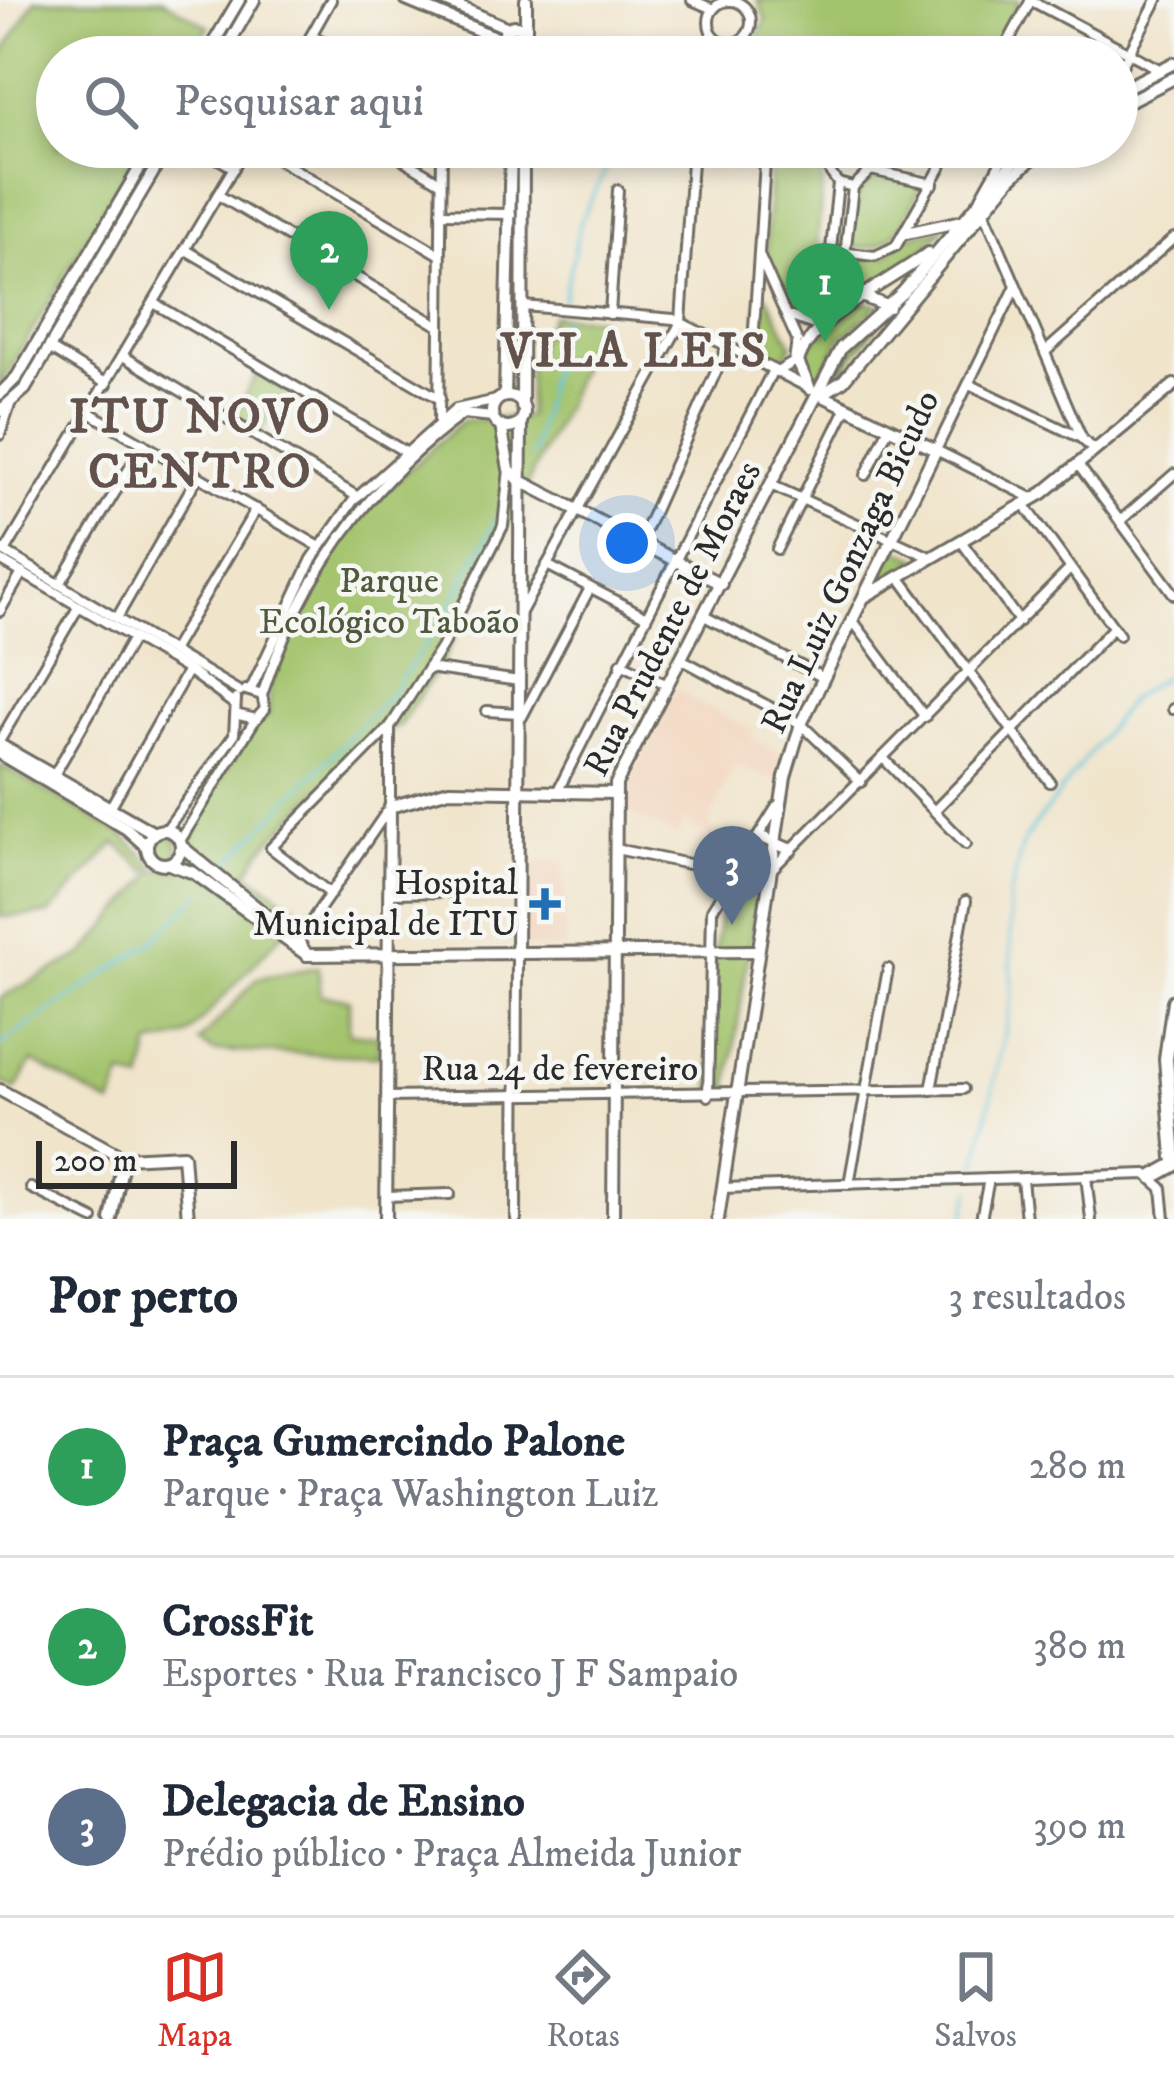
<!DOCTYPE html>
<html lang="pt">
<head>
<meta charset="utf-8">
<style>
  :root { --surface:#fff; --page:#f2f2f3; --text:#1f2937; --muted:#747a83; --line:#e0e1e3; --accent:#d93025 }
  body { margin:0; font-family:"IM FELL DW Pica",serif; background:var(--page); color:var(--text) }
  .scale { position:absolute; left:36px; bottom:30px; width:201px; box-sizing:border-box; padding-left:12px; border:6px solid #2b2b2b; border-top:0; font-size:33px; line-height:42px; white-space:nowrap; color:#2b2b2b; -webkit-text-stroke:9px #f6f6f2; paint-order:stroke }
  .you { position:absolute; left:627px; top:543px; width:42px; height:42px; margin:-30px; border:9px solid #fff; border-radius:50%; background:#1a73e8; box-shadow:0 0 0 18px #1a73e833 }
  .badge { display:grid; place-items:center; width:78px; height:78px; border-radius:50%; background:var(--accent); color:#fff; font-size:39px; font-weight:700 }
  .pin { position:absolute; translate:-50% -99px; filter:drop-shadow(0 3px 6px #0008) }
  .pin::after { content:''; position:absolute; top:63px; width:42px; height:36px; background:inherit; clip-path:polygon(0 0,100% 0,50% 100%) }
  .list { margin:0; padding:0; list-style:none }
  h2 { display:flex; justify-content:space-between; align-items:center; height:156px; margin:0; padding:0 48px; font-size:51px }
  h2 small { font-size:39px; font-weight:400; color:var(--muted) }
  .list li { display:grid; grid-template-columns:78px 1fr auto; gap:36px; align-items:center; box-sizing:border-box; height:180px; padding:0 48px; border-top:3px solid var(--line) }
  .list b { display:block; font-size:45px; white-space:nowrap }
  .list p { margin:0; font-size:39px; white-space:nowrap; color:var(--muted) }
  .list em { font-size:39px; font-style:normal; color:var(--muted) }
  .icon { flex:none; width:66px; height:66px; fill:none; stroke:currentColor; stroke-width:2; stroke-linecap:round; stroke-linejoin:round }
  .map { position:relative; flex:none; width:1174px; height:1219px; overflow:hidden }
  .search { position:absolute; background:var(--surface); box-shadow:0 6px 18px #0003; left:36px; right:36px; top:36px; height:132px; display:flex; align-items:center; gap:30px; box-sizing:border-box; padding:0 42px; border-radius:66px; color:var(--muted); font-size:45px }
  .sheet { height:696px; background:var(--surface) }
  nav { display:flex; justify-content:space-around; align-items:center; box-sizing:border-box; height:168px; border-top:3px solid var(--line); background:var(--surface); font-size:33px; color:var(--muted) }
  nav a { display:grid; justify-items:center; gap:6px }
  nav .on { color:var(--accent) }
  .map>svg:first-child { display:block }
  .built { fill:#f2d5bd }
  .green { fill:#a3c36c; stroke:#67774c; stroke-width:3 }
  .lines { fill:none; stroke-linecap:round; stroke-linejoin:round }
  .stream { stroke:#5dc5da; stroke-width:3 }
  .street-casing { stroke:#706c63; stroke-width:14 }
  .secondary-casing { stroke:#706c63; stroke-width:16 }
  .primary-casing { stroke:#706c63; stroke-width:18 }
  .street { stroke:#fff; stroke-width:8 }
  .secondary { stroke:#fff; stroke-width:10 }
  .primary { stroke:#fff; stroke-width:12 }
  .poi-dot { fill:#1f6fb2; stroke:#f6f6f2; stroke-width:4.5 }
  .labels { text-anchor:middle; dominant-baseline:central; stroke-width:9; stroke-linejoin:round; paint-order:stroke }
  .street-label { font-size:36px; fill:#2b2b2b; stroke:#f6f6f2 }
  .park-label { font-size:36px; fill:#4f593e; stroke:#f6f6f2 }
  .poi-label { font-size:36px; fill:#2b2b2b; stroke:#f6f6f2; text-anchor:end }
  .district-label { font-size:48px; font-weight:bold; letter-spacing:3px; fill:#63524b; stroke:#f6f6f2 }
</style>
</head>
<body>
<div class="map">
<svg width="1174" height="1219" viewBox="0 0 1174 1219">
  <rect width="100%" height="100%" fill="#f6f6f2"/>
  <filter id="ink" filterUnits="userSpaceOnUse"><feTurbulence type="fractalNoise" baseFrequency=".00833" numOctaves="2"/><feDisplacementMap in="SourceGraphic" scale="24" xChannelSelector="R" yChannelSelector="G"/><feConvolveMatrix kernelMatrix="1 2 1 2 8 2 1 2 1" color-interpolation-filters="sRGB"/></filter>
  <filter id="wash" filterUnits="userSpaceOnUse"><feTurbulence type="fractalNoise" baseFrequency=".004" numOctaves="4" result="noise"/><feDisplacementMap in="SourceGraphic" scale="48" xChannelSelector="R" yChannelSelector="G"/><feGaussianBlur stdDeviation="2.7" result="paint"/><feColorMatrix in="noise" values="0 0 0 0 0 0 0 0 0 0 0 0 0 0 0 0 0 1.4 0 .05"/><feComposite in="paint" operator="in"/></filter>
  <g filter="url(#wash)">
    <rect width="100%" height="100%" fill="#f0e4cb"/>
    <g class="built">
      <polygon points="676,690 752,730 754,740 784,755 775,780 735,765 711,816 710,828 720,835 718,841 683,822 677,836 622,809 626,790"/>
      <polygon points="564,861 566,947 526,947 523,862"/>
    </g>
    <g class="green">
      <polygon points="35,0 163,0 209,27 192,57 57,57 57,147 145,147 138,150 0,386 0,59"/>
      <polygon points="757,0 1020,0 990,57 754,57 751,49 766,20"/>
      <polygon points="157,147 163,147 21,387 0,407 0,398"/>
      <polygon points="770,166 823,174 811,318 792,310 766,253"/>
      <path d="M 878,174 L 921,184 C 908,216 896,250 857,248 L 850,240 L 858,193 Z"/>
      <path d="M 944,228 C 923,251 885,290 853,287 L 846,279 L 854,259 L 886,256 L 908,236 Z"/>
      <polygon points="767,296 792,345 781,363 757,350 759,298"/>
      <polygon points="864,302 879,304 840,339 819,381 814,381 802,363 809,345"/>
      <polygon points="552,315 599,318 562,411 445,657 399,726 368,740 263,848 247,873 303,911 187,1036 151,1045 142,1082 123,1075 111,1105 32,1061 16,1090 0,1081 0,998 84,954 157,869 179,870 194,851 190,827 254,726 269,714 270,686 325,563 364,511 462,421 528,416 528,365"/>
      <polygon points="885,315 835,380 854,343"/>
      <polygon points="257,374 286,391 259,434 232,418"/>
      <polygon points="894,548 919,559 882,582 879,577"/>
      <polygon points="0,765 123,835 154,866 148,872 116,843 49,914 0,917"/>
      <circle cx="164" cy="847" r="14"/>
      <path d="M 765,843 L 728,1089 L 712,1089 C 714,1028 700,872 765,843 Z"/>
      <polygon points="318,967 321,995 349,999 349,1033 379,1036 379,1056 213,1051 199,1042 258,978"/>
    </g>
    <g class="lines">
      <g class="stream">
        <polyline points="667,57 676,41"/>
        <polyline points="563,300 581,220 617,147"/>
        <polyline points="532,457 562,319"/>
        <polyline points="223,868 388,697 443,620 502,508"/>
        <polyline points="0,1045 154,941 201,892"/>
        <polyline points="976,1169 1012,997 1009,898 1024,840 1131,698 1174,671"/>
        <polyline points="964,1219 971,1190"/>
      </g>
    </g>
  </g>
  <g filter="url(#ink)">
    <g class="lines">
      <g class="street-casing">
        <g id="street">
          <polyline points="692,0 713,9"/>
          <polyline points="1030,0 1161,70"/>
          <circle cx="730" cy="22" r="21"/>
          <polyline points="311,36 360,57"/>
          <polyline points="741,40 746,57"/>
          <polyline points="299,57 331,0"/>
          <polyline points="715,57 720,41"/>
          <polyline points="1000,57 1031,0"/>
          <polyline points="1117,75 1157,0"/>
          <polyline points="198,147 234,168"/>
          <polyline points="257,147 439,254"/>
          <polyline points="382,147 440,182"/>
          <polyline points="843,147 831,158 830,172 838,183 853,187 871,170 869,157 857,147"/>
          <polyline points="766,158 829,164"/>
          <polyline points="871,170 933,184"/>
          <polyline points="218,195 439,326"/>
          <polyline points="981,197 1009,147"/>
          <polyline points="984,211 1082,439 1095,451"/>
          <polyline points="441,213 511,214"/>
          <polyline points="186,250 440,399"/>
          <polyline points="831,251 875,256 896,246 952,147"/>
          <polyline points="759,255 797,340 794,362 777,372"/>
          <polyline points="1016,286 936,450 1032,498"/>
          <polyline points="154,303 407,453"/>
          <polyline points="523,306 674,319 809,388"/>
          <polyline points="610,314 618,190"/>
          <polyline points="838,314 853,187"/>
          <polyline points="789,316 820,327"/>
          <polyline points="823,325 838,183"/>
          <polyline points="49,348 107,384"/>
          <polyline points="1045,352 1174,238"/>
          <polyline points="123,356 358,497"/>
          <polyline points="752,359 766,147"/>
          <polyline points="969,384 1081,438"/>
          <polyline points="90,413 320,547"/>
          <polyline points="439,421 442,147"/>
          <polyline points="0,435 10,405"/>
          <polyline points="1079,466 1174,594"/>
          <polyline points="866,475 889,427"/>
          <polyline points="773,486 930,557"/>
          <polyline points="1024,504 1119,635"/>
          <polyline points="1120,521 1174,474"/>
          <polyline points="961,541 1019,621"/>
          <polyline points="640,542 727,347"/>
          <polyline points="0,549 240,692"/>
          <polyline points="777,549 847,407"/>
          <polyline points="5,552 246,147"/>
          <polyline points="0,560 188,670 234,704"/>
          <polyline points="547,565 645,616"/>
          <polyline points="900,578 1050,782"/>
          <polyline points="60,584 144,444"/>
          <polyline points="0,611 22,573"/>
          <polyline points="520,614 681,322 693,147"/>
          <polyline points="704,616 824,678"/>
          <polyline points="117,618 198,476"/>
          <polyline points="853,621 925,717"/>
          <polyline points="172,651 256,509"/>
          <polyline points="681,659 801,724 861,782"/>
          <polyline points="621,663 668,685"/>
          <polyline points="428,668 519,681"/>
          <polyline points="251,689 312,559 353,501 456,409 497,400"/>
          <path d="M 262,695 C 300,579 365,486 463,414 L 493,417"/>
          <polyline points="1173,709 1174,709"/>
          <polyline points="487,711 518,713"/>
          <polyline points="239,715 256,719 265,709 262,695 246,690"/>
          <polyline points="522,717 590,588"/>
          <polyline points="0,740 79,606"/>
          <polyline points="884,759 966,844"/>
          <polyline points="54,775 133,638"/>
          <polyline points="557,792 773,370"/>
          <polyline points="110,808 188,670"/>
          <polyline points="936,809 1113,628"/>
          <polyline points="166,830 234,735 236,699"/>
          <polyline points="180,841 255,720"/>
          <polyline points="616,849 732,873"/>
          <polyline points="772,869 1070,569"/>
          <polyline points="389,893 451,892"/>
          <polyline points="331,894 271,848 390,727 441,648 503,526 509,469"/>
          <polyline points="297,942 390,807 390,728"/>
          <polyline points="931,1090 966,901"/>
          <polyline points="708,1096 712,910 777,806"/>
          <polyline points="387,1097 963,1089"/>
          <polyline points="1086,1176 1091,1219"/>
          <polyline points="1022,1179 1026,1219"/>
          <polyline points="849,1184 888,969"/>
          <polyline points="31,1188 93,1219"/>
          <polyline points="722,1188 1146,1174 1162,1188 1165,1219"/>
          <polyline points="386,1196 450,1194"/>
          <polyline points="516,1219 517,952"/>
          <polyline points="981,1219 989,1179"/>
        </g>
      </g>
      <g class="secondary-casing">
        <g id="secondary">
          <polyline points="406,0 504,41"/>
          <polyline points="443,0 508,28"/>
          <circle cx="515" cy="37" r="11"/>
          <polyline points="526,33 526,0"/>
          <polyline points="205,57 239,0"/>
          <polyline points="221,57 254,0"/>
          <polyline points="1117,92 1174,63"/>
          <polyline points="1117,107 1174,78"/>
          <polyline points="906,233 962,221"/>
          <polyline points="842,281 852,292 889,307"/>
          <path d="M 810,389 L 798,362 C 808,319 893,280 928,253"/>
          <polyline points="0,394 17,377 152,147"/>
          <polyline points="821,395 843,381 1011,178 1045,147"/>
          <polyline points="505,396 511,147"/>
          <circle cx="508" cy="412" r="16"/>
          <polyline points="522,407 523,147"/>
          <polyline points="0,411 25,389 168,147"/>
          <polyline points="501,426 509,469 519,480 721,584"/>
          <polyline points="866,596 1043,493 1174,385"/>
          <polyline points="0,745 154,833"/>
          <polyline points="0,754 127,829 146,846"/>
          <circle cx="164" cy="847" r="17"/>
          <polyline points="753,841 764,838 791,850"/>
          <polyline points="181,846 298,941 307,955"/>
          <polyline points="169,864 194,873 307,955 756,951"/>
          <polyline points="732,873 767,874"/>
          <polyline points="517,952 521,421"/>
          <polyline points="0,1090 124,1158 183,1155 188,1219"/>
          <polyline points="111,1219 124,1158"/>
          <polyline points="386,1219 390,807 449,790 615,793"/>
          <polyline points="613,1219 616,784 841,348 903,292 1026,147"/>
          <polyline points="718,1219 785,777 801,724 936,450 821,395"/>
        </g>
      </g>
      <g class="primary-casing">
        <g id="primary">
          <polyline points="1174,1001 1166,1059 1174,1157"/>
          <polyline points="1154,1176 1174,1165"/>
        </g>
      </g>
      <use href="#street" class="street"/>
      <use href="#secondary" class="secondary"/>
      <use href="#primary" class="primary"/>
    </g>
  </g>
  <path class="poi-dot" d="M539 886h12v12h12v12h-12v12h-12v-12h-12v-12h12z"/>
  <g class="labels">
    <g class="street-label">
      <text transform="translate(851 562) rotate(-65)">Rua Luiz Gonzaga Bicudo</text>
      <text transform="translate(673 619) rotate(-63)">Rua Prudente de Moraes</text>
      <text x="560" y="1069">Rua 24 de fevereiro</text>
    </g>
    <g class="park-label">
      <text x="389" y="581">Parque<tspan x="389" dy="41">Ecológico Taboão</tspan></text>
    </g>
    <g class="poi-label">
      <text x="518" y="883">Hospital<tspan x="518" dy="41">Municipal de ITU</tspan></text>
    </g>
    <g class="district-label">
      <text x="635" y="352">VILA LEIS</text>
      <text x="201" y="418">ITU NOVO<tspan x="201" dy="55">CENTRO</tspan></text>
    </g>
  </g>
</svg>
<div class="scale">200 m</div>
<div class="you"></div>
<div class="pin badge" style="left:825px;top:342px;background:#2e9e5b">1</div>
<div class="pin badge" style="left:329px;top:310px;background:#2e9e5b">2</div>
<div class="pin badge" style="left:732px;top:925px;background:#5c6f8a">3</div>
<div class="search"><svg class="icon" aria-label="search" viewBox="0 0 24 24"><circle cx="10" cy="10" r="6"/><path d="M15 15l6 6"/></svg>Pesquisar aqui</div>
</div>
<section class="sheet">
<h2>Por perto<small>3 resultados</small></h2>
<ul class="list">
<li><span class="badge" style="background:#2e9e5b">1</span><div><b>Praça Gumercindo Palone</b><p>Parque · Praça Washington Luiz</p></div><em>280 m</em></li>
<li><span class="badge" style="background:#2e9e5b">2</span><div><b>CrossFit</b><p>Esportes · Rua Francisco J F Sampaio</p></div><em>380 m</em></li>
<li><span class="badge" style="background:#5c6f8a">3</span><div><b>Delegacia de Ensino</b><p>Prédio público · Praça Almeida Junior</p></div><em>390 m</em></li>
</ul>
</section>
<nav>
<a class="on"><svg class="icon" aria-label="map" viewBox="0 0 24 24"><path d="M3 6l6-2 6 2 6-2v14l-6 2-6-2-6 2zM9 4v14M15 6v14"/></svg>Mapa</a>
<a><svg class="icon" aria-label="directions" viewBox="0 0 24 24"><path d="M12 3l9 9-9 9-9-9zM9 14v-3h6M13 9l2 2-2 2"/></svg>Rotas</a>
<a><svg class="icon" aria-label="saved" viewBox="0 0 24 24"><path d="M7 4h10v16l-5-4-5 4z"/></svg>Salvos</a>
</nav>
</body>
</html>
